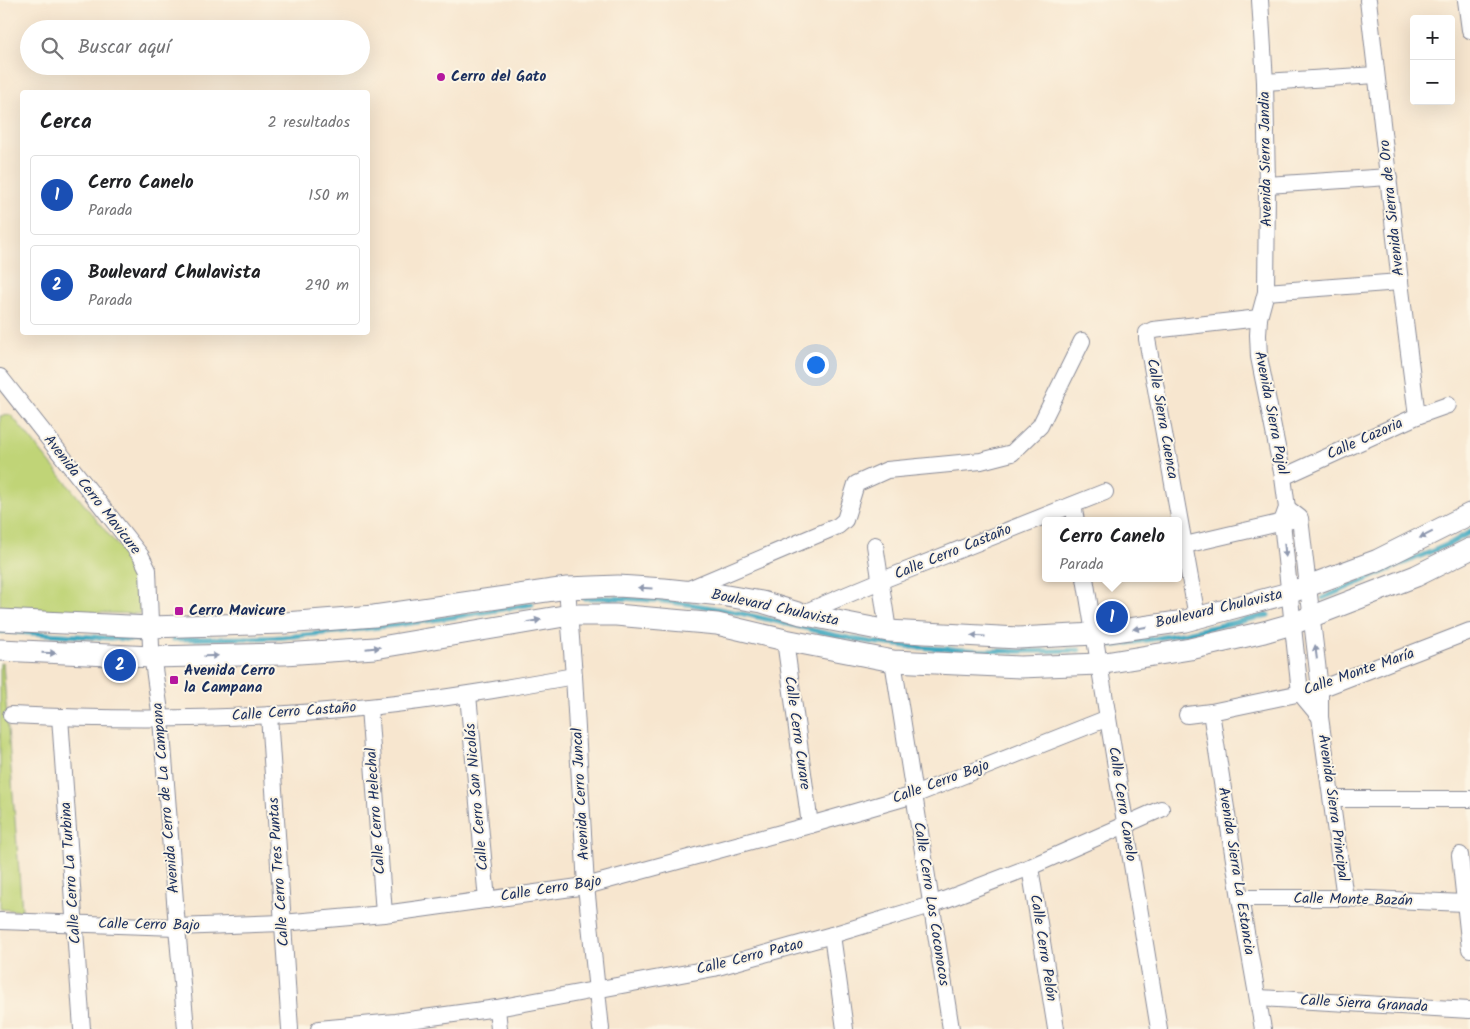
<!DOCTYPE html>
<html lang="es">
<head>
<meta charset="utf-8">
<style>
  :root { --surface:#fff; --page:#f2f2f2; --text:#202124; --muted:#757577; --line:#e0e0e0; --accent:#b5179e }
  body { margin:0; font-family:Kalam,sans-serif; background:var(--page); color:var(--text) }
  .controls { position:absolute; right:15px; top:15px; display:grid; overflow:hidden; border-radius:5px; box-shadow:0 5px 20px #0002 }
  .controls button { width:45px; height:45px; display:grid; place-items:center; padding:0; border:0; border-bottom:1px solid var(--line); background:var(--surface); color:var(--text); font:25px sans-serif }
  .you { position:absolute; left:815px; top:364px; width:18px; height:18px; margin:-12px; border:4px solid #fff; border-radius:50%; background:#1a73e8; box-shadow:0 0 0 8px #1a73e833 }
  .badge { display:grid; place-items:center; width:32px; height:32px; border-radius:50%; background:var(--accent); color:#fff; font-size:16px; font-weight:700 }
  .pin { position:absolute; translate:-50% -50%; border:2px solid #fff; box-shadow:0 1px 5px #0006 }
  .popup { position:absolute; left:1042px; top:517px; width:140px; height:65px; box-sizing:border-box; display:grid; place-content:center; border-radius:5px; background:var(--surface); filter:drop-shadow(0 1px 4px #0005); font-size:16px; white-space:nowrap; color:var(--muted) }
  .popup b { font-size:19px; color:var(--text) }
  .popup::after { content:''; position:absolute; left:50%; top:100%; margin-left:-10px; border:10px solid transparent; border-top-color:var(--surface) }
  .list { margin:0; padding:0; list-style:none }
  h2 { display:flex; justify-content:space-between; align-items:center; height:65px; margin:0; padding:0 20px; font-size:21px }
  h2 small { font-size:16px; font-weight:400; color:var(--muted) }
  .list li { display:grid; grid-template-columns:32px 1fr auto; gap:15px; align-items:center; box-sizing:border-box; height:80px; margin:0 10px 10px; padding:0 10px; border:1px solid var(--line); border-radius:5px }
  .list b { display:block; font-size:19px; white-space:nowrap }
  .list p { margin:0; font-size:16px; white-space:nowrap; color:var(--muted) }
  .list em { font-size:16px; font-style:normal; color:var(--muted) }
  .icon { flex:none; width:28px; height:28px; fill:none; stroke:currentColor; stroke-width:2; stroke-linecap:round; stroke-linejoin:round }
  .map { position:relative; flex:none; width:1470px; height:1029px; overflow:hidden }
  .search { position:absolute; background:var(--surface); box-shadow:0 5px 20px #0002; left:20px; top:20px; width:350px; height:55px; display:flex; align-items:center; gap:12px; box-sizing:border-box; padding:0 18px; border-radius:28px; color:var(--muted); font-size:19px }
  .panel { position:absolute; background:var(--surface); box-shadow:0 5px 20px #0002; left:20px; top:90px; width:350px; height:245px; border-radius:5px }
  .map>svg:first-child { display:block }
  .green { fill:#c0d477; stroke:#6e826a }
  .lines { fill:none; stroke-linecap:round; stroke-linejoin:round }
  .stream { stroke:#40a8c0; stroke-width:5 }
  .minor-casing { stroke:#898a96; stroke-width:18 }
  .tertiary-casing { stroke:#898a96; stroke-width:23 }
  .minor { stroke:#fff; stroke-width:16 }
  .tertiary { stroke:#fff; stroke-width:21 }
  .oneway { fill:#8d97ae }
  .poi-dot { fill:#b5179e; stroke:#fcf5e5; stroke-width:2 }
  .labels { text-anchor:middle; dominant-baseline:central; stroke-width:4; stroke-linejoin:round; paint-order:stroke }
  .poi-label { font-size:15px; font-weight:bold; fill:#1b2f5e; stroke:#fcf5e5; text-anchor:start }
  .street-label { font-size:15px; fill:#1b2f5e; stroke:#fcf5e5 }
</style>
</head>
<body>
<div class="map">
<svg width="1470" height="1029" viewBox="0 0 1470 1029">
  <rect width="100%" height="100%" fill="#fcf5e5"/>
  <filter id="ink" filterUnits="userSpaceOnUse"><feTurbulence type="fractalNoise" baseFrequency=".02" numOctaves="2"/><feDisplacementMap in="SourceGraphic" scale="10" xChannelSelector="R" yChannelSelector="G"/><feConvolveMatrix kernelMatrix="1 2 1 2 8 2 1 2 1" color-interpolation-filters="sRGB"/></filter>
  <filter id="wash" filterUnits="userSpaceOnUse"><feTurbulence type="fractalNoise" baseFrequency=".0096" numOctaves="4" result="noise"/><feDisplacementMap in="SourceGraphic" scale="20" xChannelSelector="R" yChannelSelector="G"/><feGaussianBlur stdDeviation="1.12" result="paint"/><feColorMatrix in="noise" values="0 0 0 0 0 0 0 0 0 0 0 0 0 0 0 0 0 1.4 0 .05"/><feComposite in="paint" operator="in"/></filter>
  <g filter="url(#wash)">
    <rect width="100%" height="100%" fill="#f7e6cf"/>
    <g class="green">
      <polygon points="11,415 131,562 137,574 140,614 18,610 0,608 0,416"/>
      <polygon points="0,663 3,664 22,911 0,909"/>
    </g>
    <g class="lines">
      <g class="stream">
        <path d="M 584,598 C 629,597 675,601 719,609 C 770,618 820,634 871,642 C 940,651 1010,653 1079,650"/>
        <polyline points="1323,598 1451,543 1470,532"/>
        <polyline points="0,631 141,640"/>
        <path d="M 173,639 C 209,638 246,639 283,637 C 366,630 449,619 532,604"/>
        <polyline points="1112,646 1186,633 1268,615"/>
      </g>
    </g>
  </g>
  <g filter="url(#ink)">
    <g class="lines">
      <g class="minor-casing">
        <g id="minor">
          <polyline points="1260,0 1265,82 1267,185 1266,292 1259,318 1258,335 1259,357 1283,477 1287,508 1282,522 1300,693 1320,717"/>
          <polyline points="1368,0 1400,282 1417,416"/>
          <polyline points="1466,0 1470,30"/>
          <polyline points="1265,82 1376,75"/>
          <polyline points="1267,185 1389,177"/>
          <polyline points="1266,292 1400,282"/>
          <polyline points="0,377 141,556 148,570 151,647 161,719 177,927 186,1029"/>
          <polyline points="1283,477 1417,416 1448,405"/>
          <polyline points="1073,505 1076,521"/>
          <polyline points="1287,508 1300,518 1320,689 1320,717 1345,898"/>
          <polyline points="875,545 888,631"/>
          <polyline points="1185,545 1292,520"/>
          <polyline points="1085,578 1159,1029"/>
          <polyline points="567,588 574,676 586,886 601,1029"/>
          <polyline points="684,591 838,526 845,520 856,484 887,470 981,461 1012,453 1040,426 1082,341"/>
          <polyline points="801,614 880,581 1105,492"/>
          <polyline points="1197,617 1147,339 1147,333 1153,330 1259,318"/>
          <polyline points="785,640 810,825"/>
          <polyline points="893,661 951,1029"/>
          <polyline points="468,695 487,900"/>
          <polyline points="369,707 384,914"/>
          <polyline points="1211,712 1240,898 1263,1029"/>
          <path d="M 11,715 C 130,721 250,720 369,707 C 438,700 506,688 574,676"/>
          <polyline points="269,715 290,1029"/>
          <polyline points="1187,715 1211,712 1320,689 1470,631"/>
          <polyline points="60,717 82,1029"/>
          <polyline points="1332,799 1470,799"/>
          <polyline points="1460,855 1470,949"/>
          <polyline points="1030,867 1056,1029"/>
          <polyline points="1240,898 1345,898 1465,903"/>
          <polyline points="0,921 177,927 282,923 384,914 586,886 810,825 914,795 1108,718"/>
          <polyline points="832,935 845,1029"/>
          <polyline points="1258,998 1470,1010"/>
          <polyline points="497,1008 499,1029"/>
          <polyline points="319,1029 395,1022 497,1008 714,968 832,935 931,905 1030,867 1161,809"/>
        </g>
      </g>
      <g class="tertiary-casing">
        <g id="tertiary">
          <polyline points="0,620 150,627 285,623 374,616 567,588 618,586 664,589 721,595 762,602 801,614 888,631 1018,638 1094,634 1185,621 1289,593 1378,560 1470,514"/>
          <polyline points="0,650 152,657 284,654 375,648 570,615 616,615 717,624 785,640 893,661 1020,667 1099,664 1190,649 1264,632 1292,624 1416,576 1470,549"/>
        </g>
      </g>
      <use href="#minor" class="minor"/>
      <use href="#tertiary" class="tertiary"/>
    </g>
    <defs><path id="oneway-solid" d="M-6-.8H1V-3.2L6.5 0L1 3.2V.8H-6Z" transform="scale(1.25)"/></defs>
    <g class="oneway">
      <use href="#oneway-solid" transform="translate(1426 535) rotate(154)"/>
      <use href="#oneway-solid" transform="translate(1285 550) rotate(84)"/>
      <use href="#oneway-solid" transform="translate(645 588) rotate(-177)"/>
      <use href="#oneway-solid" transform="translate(534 621) rotate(-10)"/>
      <use href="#oneway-solid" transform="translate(1140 628) rotate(171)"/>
      <use href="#oneway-solid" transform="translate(978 636) rotate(-177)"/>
      <use href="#oneway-solid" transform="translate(373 648) rotate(-6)"/>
      <use href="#oneway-solid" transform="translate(1316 652) rotate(-97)"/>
      <use href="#oneway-solid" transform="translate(49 653) rotate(2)"/>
      <use href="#oneway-solid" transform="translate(211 656) rotate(-1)"/>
    </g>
  </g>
  <g class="poi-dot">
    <circle cx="441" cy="77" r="5"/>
    <rect x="174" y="606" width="10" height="10" rx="2.5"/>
    <rect x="169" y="675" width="10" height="10" rx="2.5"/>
  </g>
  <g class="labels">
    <g class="poi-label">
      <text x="451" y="77">Cerro del Gato</text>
      <text x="189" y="611">Cerro Mavicure</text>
      <text x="184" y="671">Avenida Cerro<tspan x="184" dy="17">la Campana</tspan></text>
    </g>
    <g class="street-label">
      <text transform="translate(1266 159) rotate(-91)">Avenida Sierra Jandia</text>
      <text transform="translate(1392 208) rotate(-96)">Avenida Sierra de Oro</text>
      <text transform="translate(1271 413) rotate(79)">Avenida Sierra Pajal</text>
      <text transform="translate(1162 419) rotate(80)">Calle Sierra Cuenca</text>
      <text transform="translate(1365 439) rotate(-24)">Calle Cazoria</text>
      <text transform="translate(92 495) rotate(52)">Avenida Cerro Mavicure</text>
      <text transform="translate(953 552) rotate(-22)">Calle Cerro Castaño</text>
      <text transform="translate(775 608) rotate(12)">Boulevard Chulavista</text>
      <text transform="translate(1219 609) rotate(-13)">Boulevard Chulavista</text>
      <text transform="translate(1359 672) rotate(-19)">Calle Monte María</text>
      <text transform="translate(294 712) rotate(-4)">Calle Cerro Castaño</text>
      <text transform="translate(797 733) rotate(82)">Calle Cerro Curare</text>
      <text transform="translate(941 782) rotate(-20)">Calle Cerro Bajo</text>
      <text transform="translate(581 794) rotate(-93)">Avenida Cerro Juncal</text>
      <text transform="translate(477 797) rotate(-95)">Calle Cerro San Nicolás</text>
      <text transform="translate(166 798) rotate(-95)">Avenida Cerro de La Campana</text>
      <text transform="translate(1122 804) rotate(81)">Calle Cerro Canelo</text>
      <text transform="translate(1333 808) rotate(82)">Avenida Sierra Principal</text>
      <text transform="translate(376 811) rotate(-94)">Calle Cerro Helechal</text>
      <text transform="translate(1236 871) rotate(81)">Avenida Sierra La Estancia</text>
      <text transform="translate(279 872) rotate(-94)">Calle Cerro Tres Puntas</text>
      <text transform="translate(71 873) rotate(-94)">Calle Cerro La Turbina</text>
      <text transform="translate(551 889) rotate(-9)">Calle Cerro Bajo</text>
      <text transform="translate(1353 900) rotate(1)">Calle Monte Bazán</text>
      <text transform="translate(931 904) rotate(81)">Calle Cerro Los Coconocos</text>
      <text transform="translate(149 925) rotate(1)">Calle Cerro Bajo</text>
      <text transform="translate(1043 948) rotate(81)">Calle Cerro Pelón</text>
      <text transform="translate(750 957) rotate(-14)">Calle Cerro Patao</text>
      <text transform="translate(1364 1004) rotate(3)">Calle Sierra Granada</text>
    </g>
  </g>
</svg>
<div class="controls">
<button>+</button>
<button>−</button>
</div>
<div class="you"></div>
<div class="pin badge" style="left:1112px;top:617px;background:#1a4fb4">1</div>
<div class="popup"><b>Cerro Canelo</b>Parada</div>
<div class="pin badge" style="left:120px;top:665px;background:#1a4fb4">2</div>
<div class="search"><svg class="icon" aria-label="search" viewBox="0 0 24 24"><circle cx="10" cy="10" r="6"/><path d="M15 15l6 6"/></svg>Buscar aquí</div>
<section class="panel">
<h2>Cerca<small>2 resultados</small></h2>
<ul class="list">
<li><span class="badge" style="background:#1a4fb4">1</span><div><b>Cerro Canelo</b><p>Parada</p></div><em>150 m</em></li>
<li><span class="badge" style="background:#1a4fb4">2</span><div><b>Boulevard Chulavista</b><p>Parada</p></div><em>290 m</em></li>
</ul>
</section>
</div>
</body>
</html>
